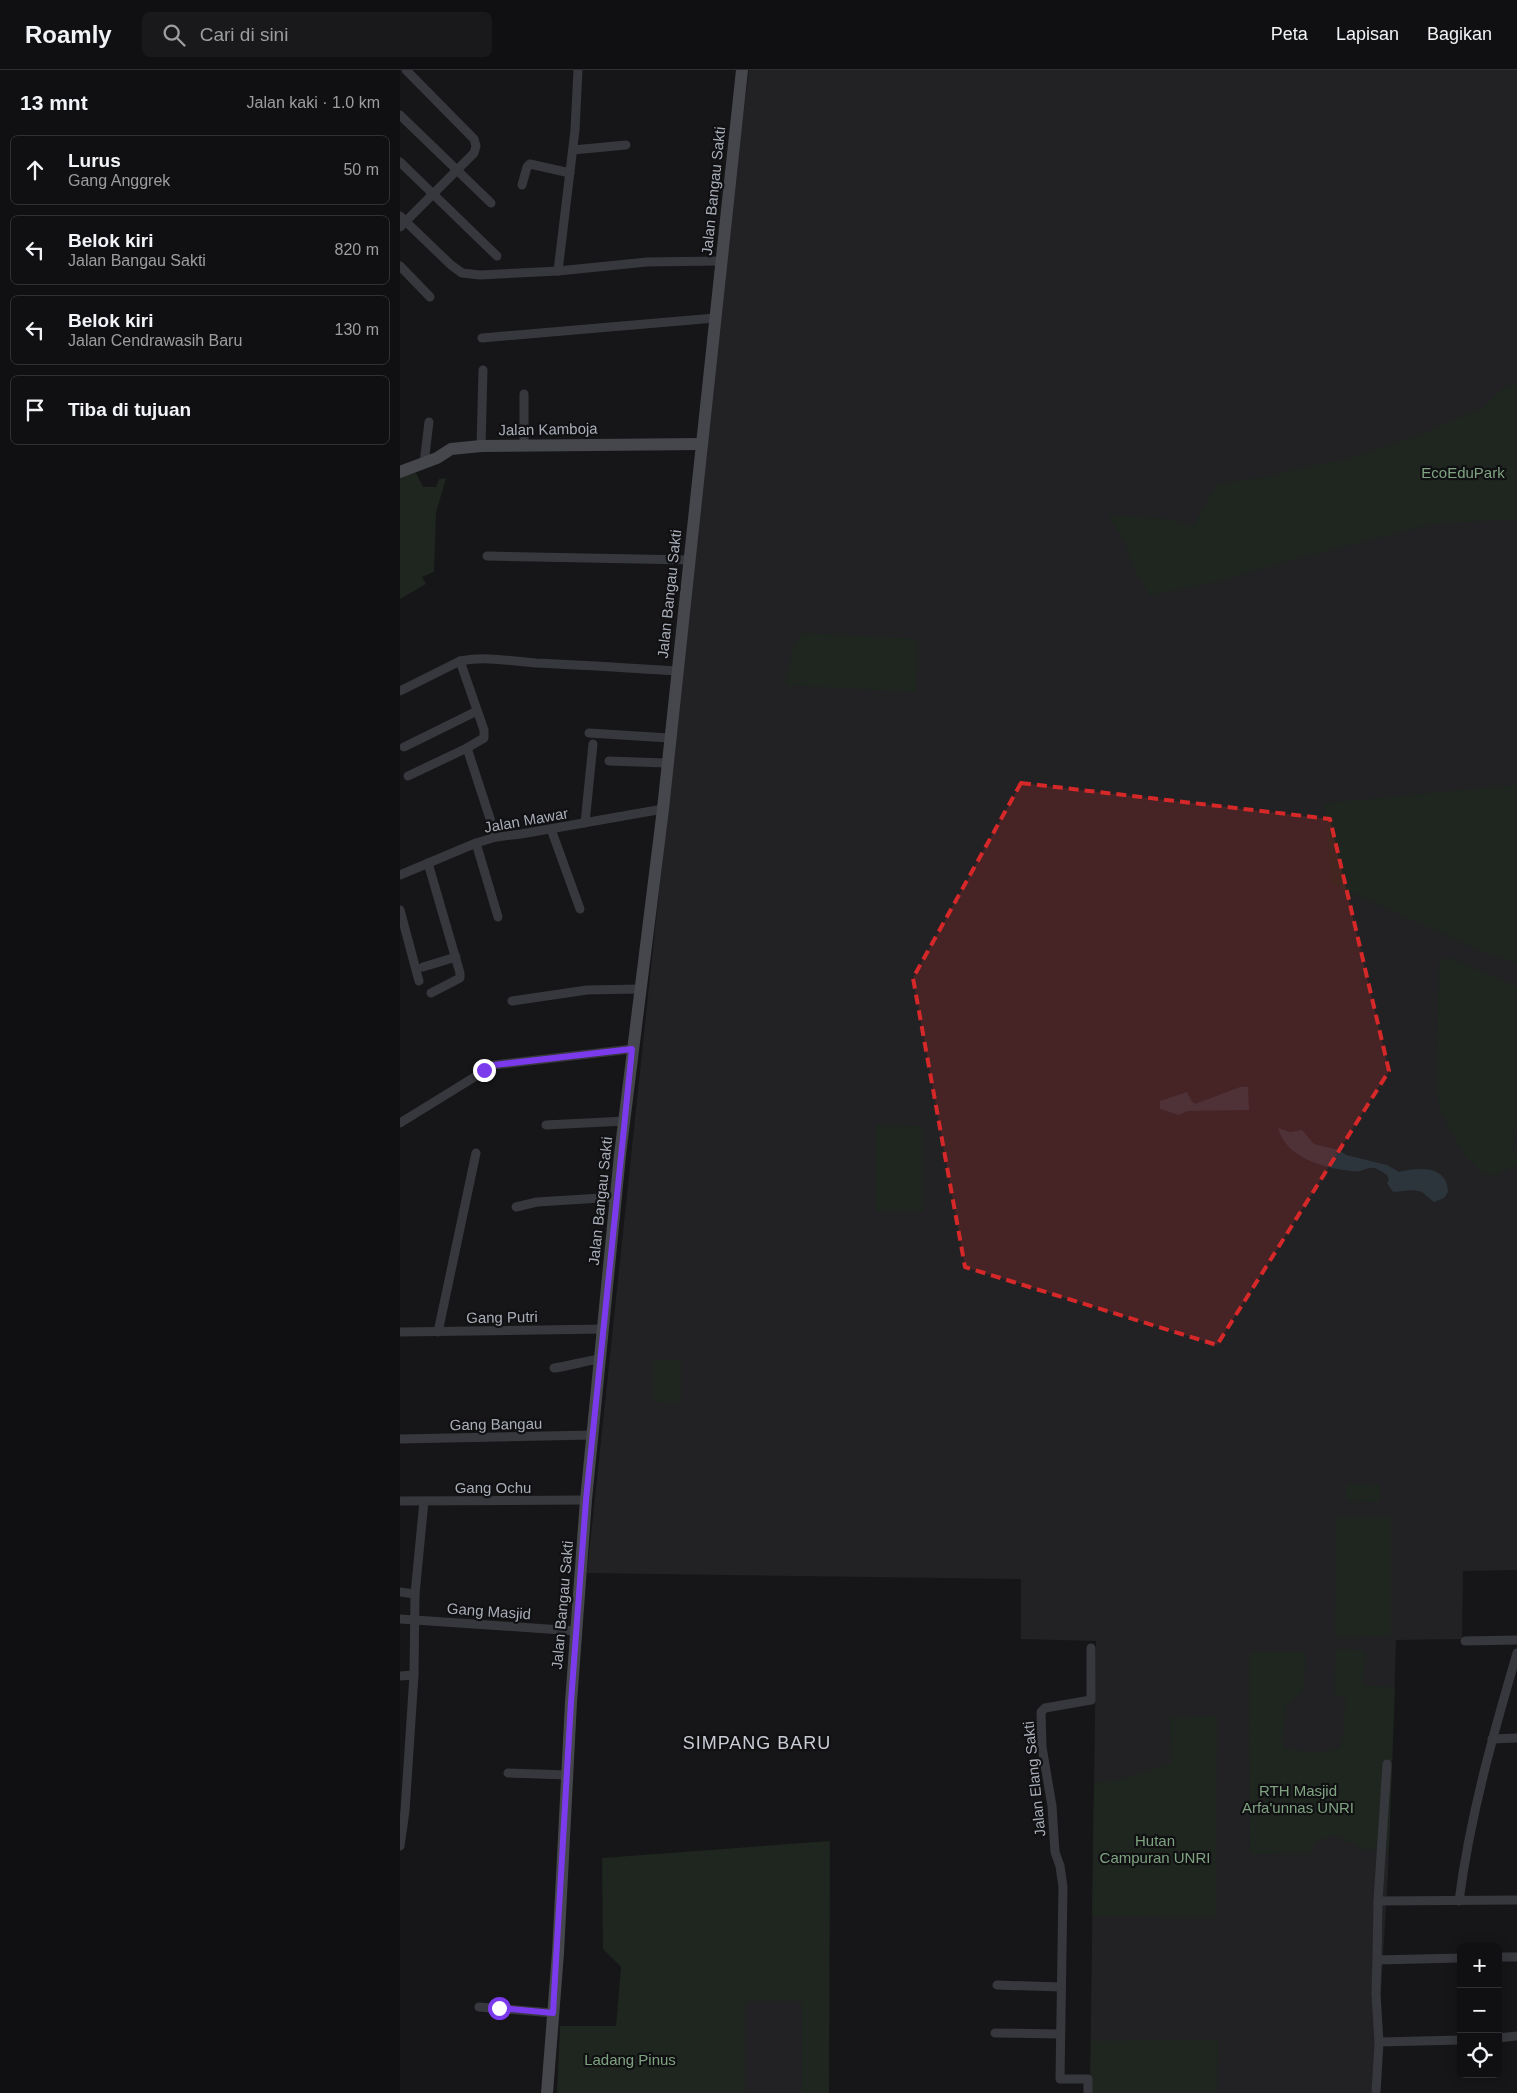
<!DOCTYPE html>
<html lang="id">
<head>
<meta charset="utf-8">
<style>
  :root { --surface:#101012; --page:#19191b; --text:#f1f3f6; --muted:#9c9d9f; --line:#303032 }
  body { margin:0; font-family:Arial,sans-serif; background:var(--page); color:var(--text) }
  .controls { position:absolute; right:15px; bottom:15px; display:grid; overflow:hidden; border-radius:8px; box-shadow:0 2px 12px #0003 }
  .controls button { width:45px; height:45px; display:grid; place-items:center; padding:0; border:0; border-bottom:1px solid var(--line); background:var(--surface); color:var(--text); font:25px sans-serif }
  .stop { position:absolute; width:15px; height:15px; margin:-11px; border:4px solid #7c3aed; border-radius:50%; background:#fff }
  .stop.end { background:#7c3aed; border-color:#fff; box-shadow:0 1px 5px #0008 }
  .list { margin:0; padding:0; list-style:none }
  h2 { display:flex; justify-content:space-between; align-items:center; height:65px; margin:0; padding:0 20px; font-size:21px }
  h2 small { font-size:16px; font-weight:400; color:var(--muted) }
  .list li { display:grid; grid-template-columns:32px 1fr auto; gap:15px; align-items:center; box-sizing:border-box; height:70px; margin:0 10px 10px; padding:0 10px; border:1px solid var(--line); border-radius:8px }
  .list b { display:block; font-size:19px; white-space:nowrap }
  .list p { margin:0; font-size:16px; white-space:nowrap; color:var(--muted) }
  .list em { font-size:16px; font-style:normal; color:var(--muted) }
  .icon { flex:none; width:28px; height:28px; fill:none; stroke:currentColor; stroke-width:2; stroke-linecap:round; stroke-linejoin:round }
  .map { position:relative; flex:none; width:1117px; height:2023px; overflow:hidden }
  header { display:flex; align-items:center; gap:30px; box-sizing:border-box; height:70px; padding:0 25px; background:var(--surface); border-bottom:1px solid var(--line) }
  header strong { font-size:24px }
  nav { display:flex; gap:28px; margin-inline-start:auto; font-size:18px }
  .search { width:350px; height:45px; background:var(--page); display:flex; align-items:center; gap:12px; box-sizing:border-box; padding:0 18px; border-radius:8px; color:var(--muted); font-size:19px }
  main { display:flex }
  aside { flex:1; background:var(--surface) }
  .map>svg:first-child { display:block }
  .built { fill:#222225 }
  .green { fill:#1e261f }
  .water { fill:#2c353c }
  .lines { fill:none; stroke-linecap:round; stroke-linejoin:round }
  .street { stroke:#37383d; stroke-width:9 }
  .secondary { stroke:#45474d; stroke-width:12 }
  .route { stroke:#7c3aed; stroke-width:6 }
  .marked { fill:#d62828; fill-opacity:0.2; stroke:#d62828; stroke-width:4; stroke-dasharray:10 6; stroke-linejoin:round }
  .labels { text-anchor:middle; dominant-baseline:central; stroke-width:4.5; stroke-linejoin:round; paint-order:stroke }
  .street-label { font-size:15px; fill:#a8adb8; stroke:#111113 }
  .park-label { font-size:15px; fill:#7fa381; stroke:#111113 }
  .quarter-label { font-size:18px; letter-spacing:1px; fill:#c9ccd4; stroke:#111113 }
</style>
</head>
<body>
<header>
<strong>Roamly</strong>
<div class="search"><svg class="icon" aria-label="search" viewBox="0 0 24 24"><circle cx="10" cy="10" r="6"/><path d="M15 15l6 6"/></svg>Cari di sini</div>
<nav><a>Peta</a><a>Lapisan</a><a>Bagikan</a></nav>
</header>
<main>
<aside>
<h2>13 mnt<small>Jalan kaki · 1.0 km</small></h2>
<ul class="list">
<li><svg class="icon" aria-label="ahead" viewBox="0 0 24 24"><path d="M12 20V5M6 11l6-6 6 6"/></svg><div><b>Lurus</b><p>Gang Anggrek</p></div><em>50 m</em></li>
<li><svg class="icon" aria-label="left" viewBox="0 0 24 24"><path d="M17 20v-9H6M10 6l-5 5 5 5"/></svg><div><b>Belok kiri</b><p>Jalan Bangau Sakti</p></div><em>820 m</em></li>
<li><svg class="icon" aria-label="left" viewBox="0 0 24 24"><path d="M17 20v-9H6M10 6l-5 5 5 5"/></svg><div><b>Belok kiri</b><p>Jalan Cendrawasih Baru</p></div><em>130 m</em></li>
<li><svg class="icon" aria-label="arrive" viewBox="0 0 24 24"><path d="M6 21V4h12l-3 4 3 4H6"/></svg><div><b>Tiba di tujuan</b></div></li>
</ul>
</aside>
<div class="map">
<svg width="1117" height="2023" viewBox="0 0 1117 2023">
  <rect width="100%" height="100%" fill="#161618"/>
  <g class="built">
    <polygon points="349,0 1117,0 1117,1500 1063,1501 1062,1569 996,1570 988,1802 975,2023 690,2023 696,1571 621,1569 621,1509 187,1503 330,150"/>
    <rect x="345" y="1931" width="57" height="92"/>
  </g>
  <g class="green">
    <polygon points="1117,312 1117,449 1032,454 891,490 821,511 749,525 732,494 725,472 708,445 761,448 793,456 817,414 872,406 904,397 944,390 1017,366 1084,337 1104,318"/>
    <polygon points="16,403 23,417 36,417 39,409 46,408 36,443 34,502 22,507 26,514 0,529 0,406"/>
    <polygon points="403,563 517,569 516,622 385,615 394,574"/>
    <polygon points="1117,715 1117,894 1077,879 931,813 925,733"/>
    <polygon points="1048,887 1117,917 1117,1058 1113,1062 1115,1075 1112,1082 1117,1080 1117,1094 1096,1106 1082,1102 1065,1086 1040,1041 1037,1020 1037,992 1039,892"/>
    <polygon points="476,1055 523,1056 523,1141 476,1141"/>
    <polygon points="253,1290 281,1290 281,1333 253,1332"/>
    <polygon points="946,1414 980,1415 980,1432 946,1431"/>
    <polygon points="936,1447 991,1447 991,1566 935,1567"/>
    <polygon points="936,1579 965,1580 963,1616 995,1617 989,1780 960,1779 955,1773 944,1771 943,1768 931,1765 914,1773 913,1781 910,1783 861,1784 850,1783 849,1588 851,1582 906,1582 904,1618 901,1624 886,1635 883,1668 884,1678 915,1683 939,1678 943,1669 946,1628 934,1624"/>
    <polygon points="817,1646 816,1847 692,1846 694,1712 715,1711 771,1693 770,1647"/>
    <polygon points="430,1771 429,2023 402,2023 402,1931 345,1931 345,2023 157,2023 160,1956 216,1956 221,1897 203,1879 202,1788"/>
    <polygon points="818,1970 817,2023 690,2023 691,1971"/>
  </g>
  <g class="water">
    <polygon points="840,1017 848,1017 849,1040 788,1041 779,1045 760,1039 760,1031 787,1022 791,1030 795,1034"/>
    <path d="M 878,1058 L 890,1062 L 902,1060 L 914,1074 L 939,1080 L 946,1085 L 987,1095 L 999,1102 C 1017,1097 1048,1095 1048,1122 L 1044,1128 L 1034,1132 L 1022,1122 L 1014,1120 L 993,1122 L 987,1113 L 989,1110 L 987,1105 C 966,1090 970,1103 951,1101 C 924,1098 886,1088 878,1058 Z"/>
  </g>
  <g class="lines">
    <g class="street">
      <polyline points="0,45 91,133"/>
      <polyline points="173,80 226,75"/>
      <polyline points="0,92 97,186"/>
      <polyline points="122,115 127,97 130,94 170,103"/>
      <polyline points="0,146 51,195 62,203 80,205 158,201 247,192 321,191"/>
      <polyline points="0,157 74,83 76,76 74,69 6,0"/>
      <polyline points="0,196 30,227"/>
      <polyline points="158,201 175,60 178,0"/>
      <polyline points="82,268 315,248"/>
      <polyline points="81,376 83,300"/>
      <polyline points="124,376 124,324"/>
      <polyline points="24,393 29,352"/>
      <polyline points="87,486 290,490"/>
      <path d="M 0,621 L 60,591 C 86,586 110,591 136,593 C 183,595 230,598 278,601"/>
      <polyline points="189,663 269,668"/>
      <polyline points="4,677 77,641"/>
      <polyline points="67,678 96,767"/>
      <polyline points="209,691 266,693"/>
      <polyline points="8,706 67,678 84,668 84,660 60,591"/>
      <polyline points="185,753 193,674"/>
      <polyline points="151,759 180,839"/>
      <polyline points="76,773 98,847"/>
      <polyline points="28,793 60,903 60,908 31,923"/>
      <polyline points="0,805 76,773 96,767 121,764 263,739"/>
      <polyline points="0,840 19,911"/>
      <polyline points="23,897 56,887"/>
      <polyline points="112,931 187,920 240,919"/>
      <polyline points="0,1053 94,995 232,979"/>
      <polyline points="146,1055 225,1051"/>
      <polyline points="116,1137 137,1132 217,1127"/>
      <polyline points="0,1262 204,1259"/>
      <polyline points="38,1262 76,1083"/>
      <path d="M 154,1298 C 170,1296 184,1291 200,1289"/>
      <polyline points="0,1369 193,1365"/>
      <polyline points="0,1431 186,1430"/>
      <polyline points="0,1522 15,1524"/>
      <polyline points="0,1549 176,1561"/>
      <polyline points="1065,1571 1117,1570"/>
      <polyline points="0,1606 14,1605"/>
      <polyline points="1092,1669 1117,1668"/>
      <polyline points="987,1694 978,1831 977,1890 1061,1888"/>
      <polyline points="108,1703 167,1705"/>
      <polyline points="0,1776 5,1741 14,1605 15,1524 24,1431"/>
      <polyline points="978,1831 1117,1830"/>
      <path d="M 1059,1831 C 1070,1746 1093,1665 1117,1583"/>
      <polyline points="1098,1887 1117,1887"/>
      <polyline points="597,1915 661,1917"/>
      <polyline points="79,1937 153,1943"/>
      <polyline points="595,1963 660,1964"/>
      <polyline points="1098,1968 1117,1966"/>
      <polyline points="979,1972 1061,1970"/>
      <polyline points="688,2023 688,2009 660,2009 663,1817 660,1796 655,1782 652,1736 642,1677 641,1642 645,1638 691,1630 691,1578"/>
      <polyline points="976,2023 979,1972 976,1924 977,1890"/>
    </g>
    <g class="secondary">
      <polyline points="0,402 37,388 51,379 81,376 302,374"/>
      <polyline points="147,2023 158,1883 171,1632 186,1430 220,1085 263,739 342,0"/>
    </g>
  </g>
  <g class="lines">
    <polyline class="route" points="84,1000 94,995 232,979 186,1430 171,1632 153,1943 99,1938"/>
  </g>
  <path class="marked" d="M 621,713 L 930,749 L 989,1001 L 817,1275 L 565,1197 L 513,908 Z"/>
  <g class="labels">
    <g class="street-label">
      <text transform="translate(313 121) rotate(-84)">Jalan Bangau Sakti</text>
      <text transform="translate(148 359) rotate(-1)">Jalan Kamboja</text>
      <text transform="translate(269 524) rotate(-84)">Jalan Bangau Sakti</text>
      <text transform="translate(126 750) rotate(-10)">Jalan Mawar</text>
      <text transform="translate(200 1131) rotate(-84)">Jalan Bangau Sakti</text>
      <text transform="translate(102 1247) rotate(-1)">Gang Putri</text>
      <text transform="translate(96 1354) rotate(-1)">Gang Bangau</text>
      <text x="93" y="1417">Gang Ochu</text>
      <text transform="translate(162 1535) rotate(-85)">Jalan Bangau Sakti</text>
      <text transform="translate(89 1541) rotate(4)">Gang Masjid</text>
      <text transform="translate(634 1709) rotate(-96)">Jalan Elang Sakti</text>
    </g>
    <g class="park-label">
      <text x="1063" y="402">EcoEduPark</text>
      <text x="898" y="1720">RTH Masjid<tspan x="898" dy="17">Arfa'unnas UNRI</tspan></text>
      <text x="755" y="1770">Hutan<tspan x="755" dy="17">Campuran UNRI</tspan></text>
      <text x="230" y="1989">Ladang Pinus</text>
    </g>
    <g class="quarter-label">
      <text x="357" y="1673">SIMPANG BARU</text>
    </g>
  </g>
</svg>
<div class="controls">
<button>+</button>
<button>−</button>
<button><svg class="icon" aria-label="locate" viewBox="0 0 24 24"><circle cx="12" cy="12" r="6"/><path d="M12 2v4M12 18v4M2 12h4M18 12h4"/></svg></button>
</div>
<div class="stop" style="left:99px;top:1938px"></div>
<div class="stop end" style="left:84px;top:1000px"></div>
</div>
</main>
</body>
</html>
